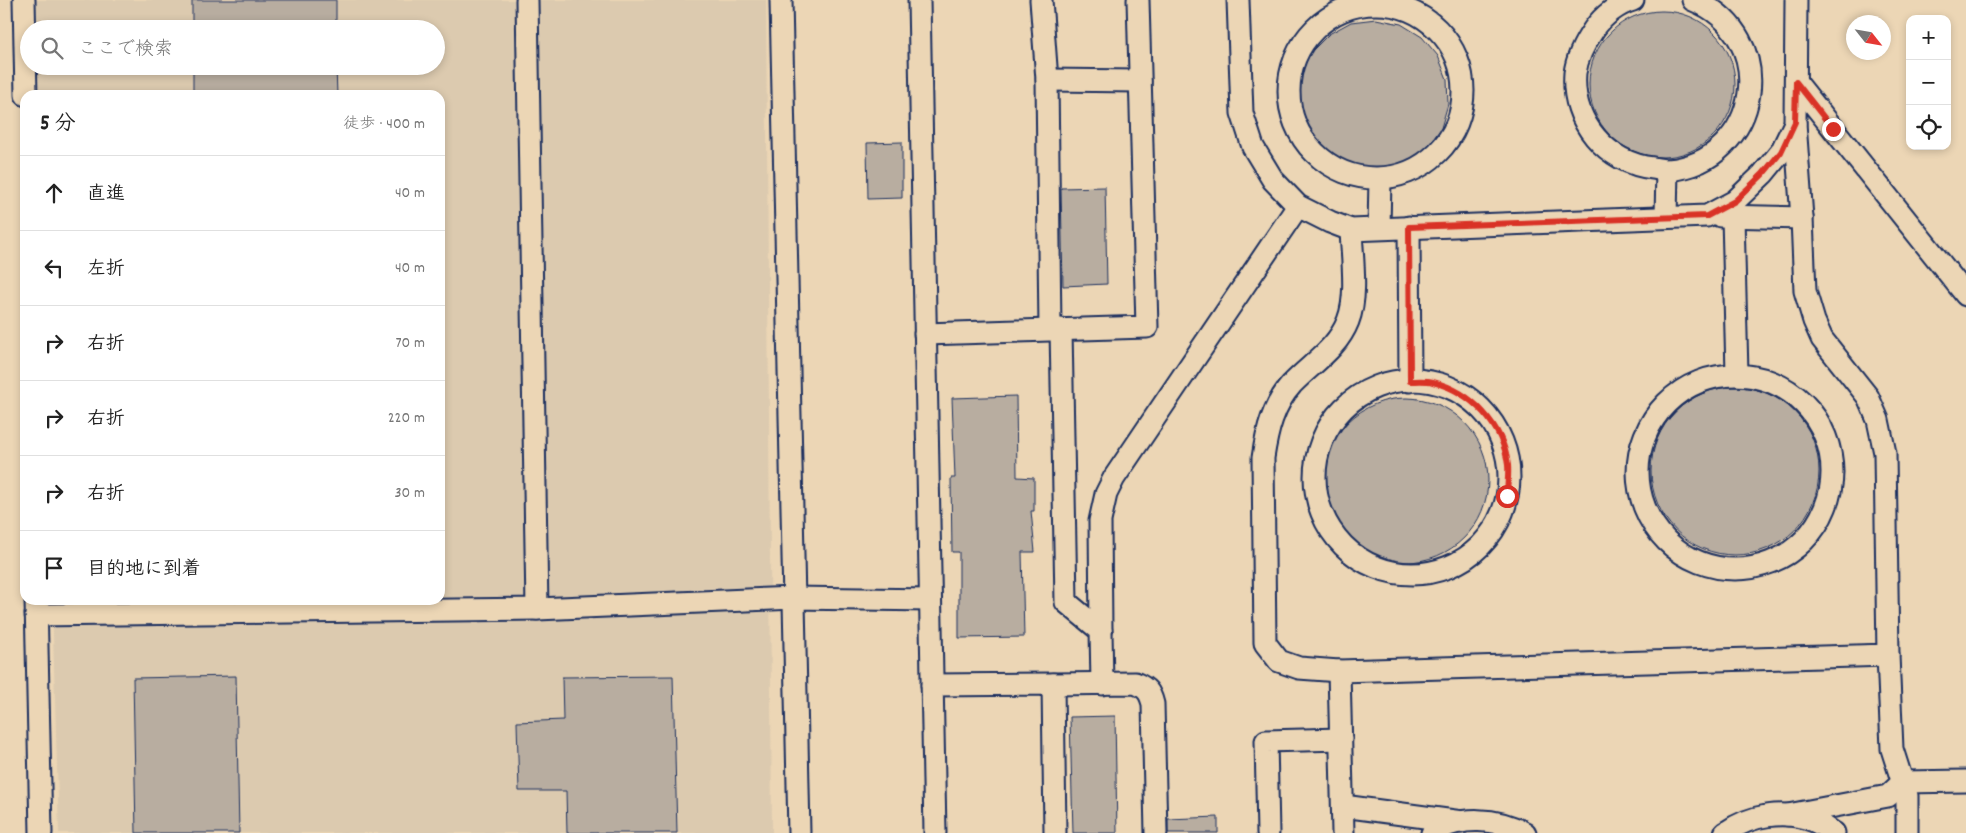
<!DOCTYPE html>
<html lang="ja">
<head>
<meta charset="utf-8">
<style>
  :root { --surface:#fff; --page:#f2f2f2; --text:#222; --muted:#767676; --line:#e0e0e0 }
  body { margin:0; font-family:Dekko,"Klee One",sans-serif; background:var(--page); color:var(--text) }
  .controls { position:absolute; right:15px; top:15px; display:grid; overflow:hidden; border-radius:10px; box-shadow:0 2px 8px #0003 }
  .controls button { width:45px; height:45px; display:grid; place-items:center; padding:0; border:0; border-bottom:1px solid var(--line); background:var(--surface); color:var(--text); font:25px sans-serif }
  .compass { position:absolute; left:1846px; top:15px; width:45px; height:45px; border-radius:50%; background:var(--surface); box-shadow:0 2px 8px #0003; rotate:121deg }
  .stop { position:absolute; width:15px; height:15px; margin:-11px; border:4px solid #d93025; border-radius:50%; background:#fff }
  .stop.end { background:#d93025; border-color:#fff; box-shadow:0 1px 5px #0008 }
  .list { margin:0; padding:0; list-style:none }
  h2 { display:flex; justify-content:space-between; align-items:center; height:65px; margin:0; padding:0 20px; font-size:21px }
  h2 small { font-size:16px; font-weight:400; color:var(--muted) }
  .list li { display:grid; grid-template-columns:32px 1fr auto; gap:15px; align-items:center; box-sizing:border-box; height:75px; padding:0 20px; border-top:1px solid var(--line) }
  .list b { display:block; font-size:19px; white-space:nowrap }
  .list em { font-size:16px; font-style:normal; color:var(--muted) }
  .icon { flex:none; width:28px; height:28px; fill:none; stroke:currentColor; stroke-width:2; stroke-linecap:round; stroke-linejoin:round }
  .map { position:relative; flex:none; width:1966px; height:833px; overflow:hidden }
  .search { position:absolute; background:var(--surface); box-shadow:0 2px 8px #0003; left:20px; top:20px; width:425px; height:55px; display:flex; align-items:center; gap:12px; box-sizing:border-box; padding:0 18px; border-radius:28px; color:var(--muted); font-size:19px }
  .panel { position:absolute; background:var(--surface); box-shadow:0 2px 8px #0003; left:20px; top:90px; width:425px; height:515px; border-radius:15px }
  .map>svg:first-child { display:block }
  .built { fill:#dccaaf }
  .building { fill:#b8ada0; stroke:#1b2f5e }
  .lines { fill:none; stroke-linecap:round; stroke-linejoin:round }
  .minor-casing { stroke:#1b2f5e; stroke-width:25 }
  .minor { stroke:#ecd6b5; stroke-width:21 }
  .route { stroke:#d93025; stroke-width:6 }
</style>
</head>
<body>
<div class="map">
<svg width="1966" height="833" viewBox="0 0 1966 833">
  <rect width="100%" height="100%" fill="#ecd6b5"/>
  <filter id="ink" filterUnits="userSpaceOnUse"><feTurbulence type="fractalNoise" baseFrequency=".02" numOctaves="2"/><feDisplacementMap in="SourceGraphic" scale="10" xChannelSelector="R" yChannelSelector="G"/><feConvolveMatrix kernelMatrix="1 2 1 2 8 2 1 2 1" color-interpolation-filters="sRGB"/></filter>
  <g filter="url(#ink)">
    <polygon class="built" points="36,0 766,0 772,833 59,833 52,600 440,600 440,95 39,95 38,66 436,66 436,29 37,29"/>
    <g class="building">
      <rect x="192" y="0" width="144" height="29"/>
      <circle cx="1662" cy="84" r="73"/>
      <polygon points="1376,19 1401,24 1422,37 1438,56 1447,79 1448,104 1441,128 1427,148 1407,163 1387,169 1380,167 1372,170 1358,170 1335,161 1316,145 1303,124 1297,99 1300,74 1311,52 1329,34 1351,22"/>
      <polygon points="193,66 336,66 337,95 193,95"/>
      <polygon points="902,142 902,198 868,199 867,143"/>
      <polygon points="1105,187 1107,284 1063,286 1061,188"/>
      <circle cx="1735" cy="471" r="84"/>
      <polygon points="1016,396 1017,477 1034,478 1034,511 1031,511 1035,552 1022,552 1024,637 959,638 959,552 952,552 951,478 955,478 952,398"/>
      <circle cx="1406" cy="480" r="82"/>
      <polygon points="236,676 239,833 136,833 133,678"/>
      <polygon points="673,676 677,833 567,833 566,791 519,791 517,722 563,720 562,677"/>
      <polygon points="1115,716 1117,833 1073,833 1070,717"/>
      <polygon points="1218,817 1218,833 1168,833 1168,819"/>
    </g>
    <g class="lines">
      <g class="minor-casing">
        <g id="minor">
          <polyline points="24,0 26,95"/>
          <polyline points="527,0 537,609"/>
          <polyline points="781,0 799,833"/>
          <polyline points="919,0 935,833"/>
          <polyline points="1041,0 1047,80 1050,329"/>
          <polyline points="1238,0 1242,113 1253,147 1273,180 1298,206 1330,222 1351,230 1707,216 1735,201 1763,174 1781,152 1795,123 1796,0"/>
          <path d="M 1633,0 C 1618,4 1603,16 1594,29 C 1585,42 1577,57 1575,73 C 1571,122 1607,163 1653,168 C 1658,169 1663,170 1668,170 C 1762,161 1781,35 1693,0"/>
          <circle cx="1376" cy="91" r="87"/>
          <polyline points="1047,80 1140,81"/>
          <polyline points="1796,82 1966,295"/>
          <polyline points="1720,216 1802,218"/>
          <polyline points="1666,217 1667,170"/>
          <polyline points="1733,217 1737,373"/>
          <polyline points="1409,227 1410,381"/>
          <polyline points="1379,228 1380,179"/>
          <path d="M 1351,230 C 1352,257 1358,296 1348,321 C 1337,349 1312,363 1292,384 C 1273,405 1267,431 1263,458 L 1265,643 L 1279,661 L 1299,668 L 1339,671 L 1888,655 L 1885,453 L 1878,420 L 1868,397 L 1822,339 L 1814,321 L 1805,291 L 1802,218 L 1795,123"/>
          <polyline points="1061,329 1066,602 1101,631 1102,684"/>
          <polyline points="925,334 1147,327 1138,0"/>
          <circle cx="1735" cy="472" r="97"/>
          <circle cx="1412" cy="477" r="97"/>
          <polyline points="36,600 41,833"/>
          <polyline points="36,615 537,609 794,598 930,600"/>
          <polyline points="1101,631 1100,521 1106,494 1114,478 1298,206"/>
          <polyline points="1888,655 1892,749 1907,796 1907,833"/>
          <polyline points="1339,671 1343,833"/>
          <path d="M 1053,684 L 1135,683 C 1147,688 1150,692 1153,704 L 1156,833"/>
          <polyline points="932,685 1053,684 1055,833"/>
          <polyline points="1343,806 1462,822"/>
          <polyline points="1788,815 1888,796 1903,782 1966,781"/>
          <polyline points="1268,833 1266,741 1341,739"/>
          <path d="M 1432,833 C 1459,815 1498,818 1525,833"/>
          <path d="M 1725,833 C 1750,815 1784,809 1814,821 C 1821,824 1828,829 1834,833"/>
        </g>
      </g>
      <use href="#minor" class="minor"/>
    </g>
  </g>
  <g class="lines" filter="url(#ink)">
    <path class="route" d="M 1507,496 C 1507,486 1509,475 1508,465 C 1503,425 1472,392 1433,382 C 1426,380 1417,381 1410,381 L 1409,227 L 1707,216 L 1735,201 L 1763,174 L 1781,152 L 1795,122 L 1796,82 L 1833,129"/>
  </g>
</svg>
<div class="controls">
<button>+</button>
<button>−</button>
<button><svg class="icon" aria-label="locate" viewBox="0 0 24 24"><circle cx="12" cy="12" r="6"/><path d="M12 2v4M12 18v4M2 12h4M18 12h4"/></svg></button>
</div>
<svg class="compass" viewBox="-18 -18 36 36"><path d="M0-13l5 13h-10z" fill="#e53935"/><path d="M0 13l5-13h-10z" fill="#767676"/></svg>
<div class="stop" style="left:1507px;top:496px"></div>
<div class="stop end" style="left:1833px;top:129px"></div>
<div class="search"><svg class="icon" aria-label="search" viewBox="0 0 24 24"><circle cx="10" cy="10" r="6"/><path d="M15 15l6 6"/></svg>ここで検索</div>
<section class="panel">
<h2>5 分<small>徒歩 · 400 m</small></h2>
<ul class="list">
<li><svg class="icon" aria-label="ahead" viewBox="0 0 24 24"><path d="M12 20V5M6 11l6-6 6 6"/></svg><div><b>直進</b></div><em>40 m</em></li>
<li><svg class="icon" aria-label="left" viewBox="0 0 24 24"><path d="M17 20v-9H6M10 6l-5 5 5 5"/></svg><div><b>左折</b></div><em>40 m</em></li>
<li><svg class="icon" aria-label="right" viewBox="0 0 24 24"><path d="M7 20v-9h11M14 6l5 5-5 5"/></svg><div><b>右折</b></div><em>70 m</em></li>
<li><svg class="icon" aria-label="right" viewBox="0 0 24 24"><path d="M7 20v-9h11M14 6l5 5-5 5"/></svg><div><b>右折</b></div><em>220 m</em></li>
<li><svg class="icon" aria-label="right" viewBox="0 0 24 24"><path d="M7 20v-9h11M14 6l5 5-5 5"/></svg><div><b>右折</b></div><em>30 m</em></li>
<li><svg class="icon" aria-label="arrive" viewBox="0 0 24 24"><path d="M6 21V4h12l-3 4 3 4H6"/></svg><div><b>目的地に到着</b></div></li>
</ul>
</section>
</div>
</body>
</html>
